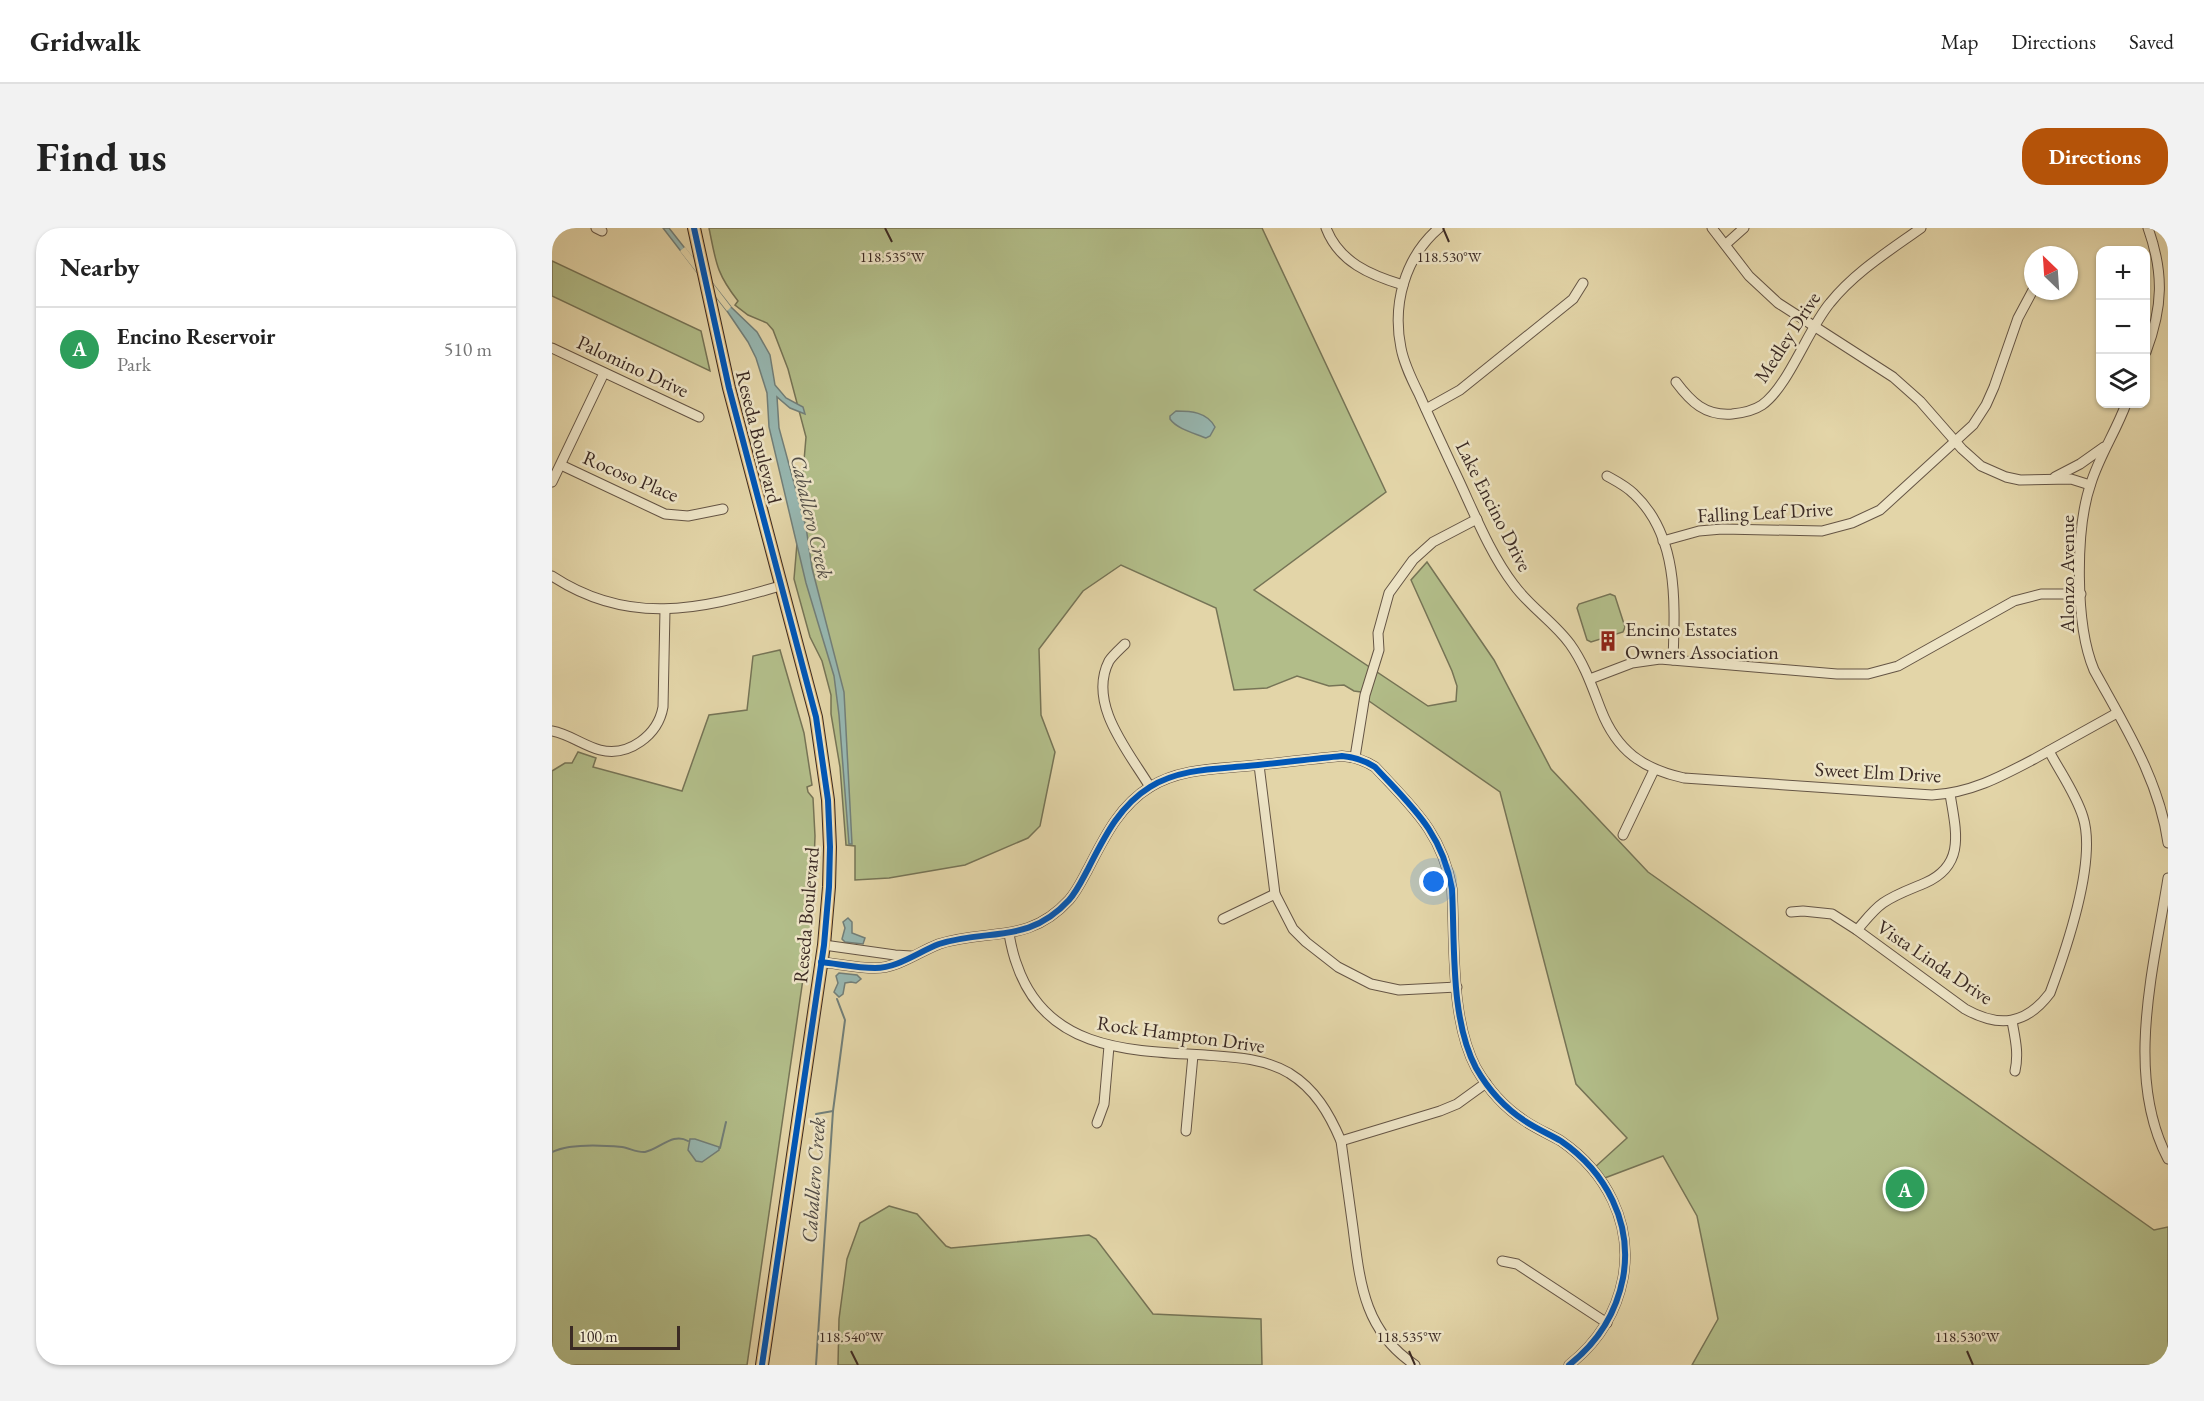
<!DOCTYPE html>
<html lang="en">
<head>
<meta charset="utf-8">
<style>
  :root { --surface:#fff; --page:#f2f2f2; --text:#222; --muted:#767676; --line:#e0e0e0; --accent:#b45309 }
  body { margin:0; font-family:"EB Garamond",serif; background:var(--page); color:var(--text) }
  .controls { position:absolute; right:18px; top:18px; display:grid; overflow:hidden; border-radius:12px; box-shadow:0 2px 4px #0004 }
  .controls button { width:54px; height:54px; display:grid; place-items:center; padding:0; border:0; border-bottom:2px solid var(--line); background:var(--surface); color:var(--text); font:30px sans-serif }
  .compass { position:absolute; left:1472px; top:18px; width:54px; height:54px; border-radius:50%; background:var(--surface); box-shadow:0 2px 4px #0004; rotate:335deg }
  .scale { position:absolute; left:18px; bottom:15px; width:110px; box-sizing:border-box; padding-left:6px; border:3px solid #3b2a24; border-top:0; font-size:16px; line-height:21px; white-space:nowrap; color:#3b2a24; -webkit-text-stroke:4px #ede4c6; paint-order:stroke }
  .you { position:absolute; left:882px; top:654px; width:21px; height:21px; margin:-15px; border:4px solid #fff; border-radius:50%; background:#1a73e8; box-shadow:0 0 0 9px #1a73e833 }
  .badge { display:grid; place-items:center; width:39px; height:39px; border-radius:50%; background:var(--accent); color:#fff; font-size:20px; font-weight:700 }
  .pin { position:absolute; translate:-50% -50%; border:3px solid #fff; box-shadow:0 2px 6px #0006 }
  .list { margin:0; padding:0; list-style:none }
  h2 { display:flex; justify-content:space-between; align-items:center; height:78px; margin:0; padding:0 24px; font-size:26px }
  h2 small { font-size:20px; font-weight:400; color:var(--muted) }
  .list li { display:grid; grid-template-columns:39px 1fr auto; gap:18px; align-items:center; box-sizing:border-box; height:84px; padding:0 24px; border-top:2px solid var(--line) }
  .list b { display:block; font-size:22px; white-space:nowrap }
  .list p { margin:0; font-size:20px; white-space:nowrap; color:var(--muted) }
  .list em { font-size:20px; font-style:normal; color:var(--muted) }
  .icon { flex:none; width:33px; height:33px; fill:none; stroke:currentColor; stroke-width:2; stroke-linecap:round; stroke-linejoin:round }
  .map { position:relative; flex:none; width:1616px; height:1137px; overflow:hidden; border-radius:24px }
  header { display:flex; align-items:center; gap:36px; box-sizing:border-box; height:84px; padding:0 30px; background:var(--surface); border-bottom:2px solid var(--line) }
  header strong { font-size:28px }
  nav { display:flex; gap:33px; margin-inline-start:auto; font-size:21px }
  .intro { display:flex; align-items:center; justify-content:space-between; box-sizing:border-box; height:144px; padding:0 36px }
  h1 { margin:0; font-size:42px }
  .button { padding:15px 27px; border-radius:24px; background:var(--accent); color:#fff; font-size:21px; font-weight:700 }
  main { display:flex; gap:36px; padding:0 36px }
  aside { flex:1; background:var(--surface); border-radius:24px; box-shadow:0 2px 4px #0004 }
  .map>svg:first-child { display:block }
  .green { fill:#b2bd89; stroke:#767456; stroke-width:1.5 }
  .water { fill:#97b7b1; stroke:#727f79; stroke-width:1.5 }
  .pier { fill:#e3d5a8 }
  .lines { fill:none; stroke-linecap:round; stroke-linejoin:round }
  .stream { stroke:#727f79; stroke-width:2 }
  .minor-casing { stroke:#655545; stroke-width:11 }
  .major-casing { stroke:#3b2a24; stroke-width:14 }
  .minor { stroke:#ede4c6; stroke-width:9 }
  .major { stroke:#e2ba74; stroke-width:12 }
  .cycleway-casing { stroke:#ede4c6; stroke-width:10 }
  .cycleway { stroke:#0057b8; stroke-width:6 }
  .ticks { fill:none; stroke:#3b2a24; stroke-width:2 }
  .labels { text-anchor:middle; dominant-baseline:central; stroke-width:5; stroke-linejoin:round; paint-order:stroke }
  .street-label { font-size:20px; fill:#3b2a24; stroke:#ede4c6 }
  .poi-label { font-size:20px; fill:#3b2a24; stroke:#ede4c6; text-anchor:start }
  .water-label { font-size:21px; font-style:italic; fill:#524d47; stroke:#ede4c6 }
  .ticks-label { font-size:15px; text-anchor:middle; fill:#3b2a24; stroke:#ede4c6; stroke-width:5; stroke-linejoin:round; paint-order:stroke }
</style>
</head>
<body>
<header>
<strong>Gridwalk</strong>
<nav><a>Map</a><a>Directions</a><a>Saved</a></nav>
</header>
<div class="intro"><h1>Find us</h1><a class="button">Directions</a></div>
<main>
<aside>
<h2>Nearby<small></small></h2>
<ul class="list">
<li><span class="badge" style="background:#2e9e5b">A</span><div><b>Encino Reservoir</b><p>Park</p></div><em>510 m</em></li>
</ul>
</aside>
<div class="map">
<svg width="1616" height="1137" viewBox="0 0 1616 1137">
  <rect width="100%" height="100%" fill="#e3d5a8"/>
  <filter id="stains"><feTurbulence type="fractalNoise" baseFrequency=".00333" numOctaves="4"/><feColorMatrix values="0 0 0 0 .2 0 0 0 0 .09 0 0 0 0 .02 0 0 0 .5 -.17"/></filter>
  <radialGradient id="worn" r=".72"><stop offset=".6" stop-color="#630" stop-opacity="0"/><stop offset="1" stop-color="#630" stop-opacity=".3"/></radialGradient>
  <g class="green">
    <path d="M 157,0 L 710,0 L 834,264 L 702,362 L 876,478 L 904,473 L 905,458 L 900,443 L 859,352 L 875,334 L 942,432 L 999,541 L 1096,644 L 1602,1002 L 1616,999 L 1616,1137 L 1140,1137 L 1166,1091 L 1145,988 L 1111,928 L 1050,951 L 1042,940 L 1075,910 L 1024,856 L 948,564 L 817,473 L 809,464 L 802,463 L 792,457 L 777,458 L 745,448 L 715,460 L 682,462 L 664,380 L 569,337 L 531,363 L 487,421 L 489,487 L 503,524 L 488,598 L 476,610 L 413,637 L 337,650 L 303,652 L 303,618 L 294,617 L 288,539 L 279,486 L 279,467 L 270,433 L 258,409 L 242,351 L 254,209 L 236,141 L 221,102 L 215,95 L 196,87 L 183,77 L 186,73 C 164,45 164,34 157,0 Z"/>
    <polygon points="0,33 149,103 158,143 0,68"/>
    <polygon points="1058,366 1063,368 1073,399 1071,404 1039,414 1035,412 1025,380 1027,376"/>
    <polygon points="228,422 252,505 260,557 255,559 256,564 261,570 263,608 260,689 195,1137 0,1137 0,543 13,535 20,535 26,524 44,530 41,539 130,563 157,487 195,482 201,428"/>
    <polygon points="337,978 365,986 394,1018 399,1020 537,1007 544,1011 601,1086 709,1091 710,1137 286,1137 287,1091 295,1031 308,995"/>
  </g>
  <g class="water">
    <polygon points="111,0 117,0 179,79 205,104 218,127 223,157 234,170 251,179 253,186 238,180 225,169 227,200 254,299 260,340 292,464 300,616 297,616 287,487 282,448 254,355 217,199 215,165 204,130 196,114 175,83"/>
    <path d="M 624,183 C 639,183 655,184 663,199 L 658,208 L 654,210 C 642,205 625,201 618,191 L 618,188 Z"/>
    <polygon points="296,690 300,694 300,705 313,710 311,716 293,714 290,711 293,700 291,694"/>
    <polygon points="287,745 305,747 309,751 304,755 299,754 293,755 291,766 287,769 282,764 286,755 284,748"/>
    <polygon points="138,911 143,911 167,919 167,922 150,934 144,933 136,922"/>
  </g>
  <polygon class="pier" points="133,19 179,79 175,83 128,23"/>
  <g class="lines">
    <g class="stream">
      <polyline points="264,886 281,883"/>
      <polyline points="168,920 174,894"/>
      <path d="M 0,924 C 19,915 49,917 70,919 C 77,920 86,925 93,924 C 108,921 121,904 136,913"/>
      <polyline points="264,1137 281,883 293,792 285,771"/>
    </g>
    <g class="minor-casing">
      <g id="minor">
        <polyline points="44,0 50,3"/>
        <path d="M 774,0 C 787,34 818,47 851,57"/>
        <path d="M 887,0 C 853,29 840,76 849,120 C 852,136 860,152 867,166 C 878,191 890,216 901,240 C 920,279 936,323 962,357 C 978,379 1002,394 1018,416 C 1033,437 1040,459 1049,482 C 1065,523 1091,541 1132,550 L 1380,567 C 1419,565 1450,548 1484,530 C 1511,515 1538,500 1565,485"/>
        <polyline points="1160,0 1197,48 1226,75 1341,149 1368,173 1410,221 1429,238 1454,249 1468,252 1519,251 1538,257"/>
        <polyline points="1174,16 1192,0"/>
        <polyline points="0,120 147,189"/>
        <path d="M 1594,124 C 1611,79 1612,45 1596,0"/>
        <path d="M 1124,154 C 1139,174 1153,188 1180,186 C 1190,185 1201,183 1210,177 C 1236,159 1256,101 1278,75 C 1303,44 1337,23 1369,0"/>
        <path d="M 1574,176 C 1564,203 1548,227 1539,255 C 1523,301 1523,397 1542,442 C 1572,497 1607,551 1616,615"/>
        <polyline points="874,181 908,162 1021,71 1031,55"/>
        <polyline points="9,237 113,286 136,288 171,281"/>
        <path d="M 1055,248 C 1064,253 1074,258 1082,266 C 1127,308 1123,376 1121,432"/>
        <polyline points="1503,249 1528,236 1552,219"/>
        <polyline points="0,254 52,145"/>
        <polyline points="1111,313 1147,303 1170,301 1270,303 1300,295 1328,282 1421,197 1434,177 1442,159 1466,90 1481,62"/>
        <path d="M 0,348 C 76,398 147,382 228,358"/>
        <path d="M 573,416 C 568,421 561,427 557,433 C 535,476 577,524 598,559"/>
        <polyline points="1038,451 1080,435 1108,431 1285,446 1316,446 1346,438 1462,373 1489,366 1529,366"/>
        <path d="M 0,503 C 17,506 32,518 48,522 C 77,529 106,507 111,479 L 113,382"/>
        <polyline points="803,529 813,467 827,422 826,405 837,365 861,332 881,314 925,291"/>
        <polyline points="707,537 723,666 741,701 754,714 786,739 819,756 847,762 905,759"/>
        <polyline points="1071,607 1102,542"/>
        <path d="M 1616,650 C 1602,739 1572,847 1616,931"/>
        <path d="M 1239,684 L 1251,683 L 1280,686 L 1305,702 L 1413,781 C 1447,800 1474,797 1498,765 C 1514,722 1545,633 1531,589 C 1524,566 1508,544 1497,523"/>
        <polyline points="671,691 723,666"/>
        <path d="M 1305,702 C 1313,693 1321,682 1331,675 C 1344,666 1359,661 1373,655 C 1414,637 1404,603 1398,566"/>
        <path d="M 457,706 C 459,717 461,727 465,737 C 494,822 577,823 653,827 C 682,829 711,830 737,845 C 763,861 777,885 789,913 C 793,942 797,971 801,1000 C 808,1055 812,1103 863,1137"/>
        <polyline points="272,717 343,727 359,728"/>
        <path d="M 269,734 C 287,736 306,740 323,740 C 346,740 366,724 387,716 C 436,700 476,717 517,672 C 525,663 530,652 536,641 C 552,610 567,578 598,559 C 627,541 662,541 695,538 C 727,535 758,531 790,528 C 803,529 812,532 823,539 C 860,579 890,604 900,661 C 903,716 898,791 924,840 C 936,861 953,880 973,893 C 985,901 997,906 1009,913 C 1054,944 1081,995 1071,1050 C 1064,1086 1045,1115 1017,1137"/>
        <path d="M 1460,793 C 1463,810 1467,825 1463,843"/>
        <polyline points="545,895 552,876 557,818"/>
        <polyline points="634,903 641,827"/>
        <polyline points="789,913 888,883 905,876 934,855"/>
        <polyline points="950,1033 965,1036 1055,1095"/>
      </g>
    </g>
    <g class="major-casing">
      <polyline id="major" points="142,0 177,160 264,489 276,572 278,619 277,659 272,717 210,1137"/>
    </g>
    <use href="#minor" class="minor"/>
    <use href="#major" class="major"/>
    <g class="cycleway-casing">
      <g id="cycleway">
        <polyline points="142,0 177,160 264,489 276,572 278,619 277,659 272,717 210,1137"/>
        <path d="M 269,734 C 287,736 306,740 323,740 C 346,740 366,724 387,716 C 436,700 476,717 517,672 C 525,663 530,652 536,641 C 552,610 567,578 598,559 C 627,541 662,541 695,538 C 727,535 758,531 790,528 C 803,529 812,532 823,539 C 860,579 890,604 900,661 C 903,716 898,791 924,840 C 936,861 953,880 973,893 C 985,901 997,906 1009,913 C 1054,944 1081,995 1071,1050 C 1064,1086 1045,1115 1017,1137"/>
      </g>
    </g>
    <use href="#cycleway" class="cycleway"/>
  </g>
  <path class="ticks" d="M 333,0 L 340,14M 891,0 L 897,14M 299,1123 L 306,1137M 857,1123 L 863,1137M 1415,1123 L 1421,1137"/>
  <defs>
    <g id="building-bare" transform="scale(1.62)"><path d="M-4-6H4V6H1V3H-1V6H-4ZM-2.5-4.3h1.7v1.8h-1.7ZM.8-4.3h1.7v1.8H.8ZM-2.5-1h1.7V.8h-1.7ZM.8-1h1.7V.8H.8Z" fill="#8f2418" stroke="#ede4c6" stroke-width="2.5" paint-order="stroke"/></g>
  </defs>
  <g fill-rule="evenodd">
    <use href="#building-bare" x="1056" y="413"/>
  </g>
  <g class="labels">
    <g class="street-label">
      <text transform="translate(1235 109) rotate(-57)">Medley Drive</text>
      <text transform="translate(81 138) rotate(25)">Palomino Drive</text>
      <text transform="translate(207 209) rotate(76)">Reseda Boulevard</text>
      <text transform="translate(79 248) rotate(23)">Rocoso Place</text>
      <text transform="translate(942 278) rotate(63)">Lake Encino Drive</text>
      <text transform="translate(1213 284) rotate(-3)">Falling Leaf Drive</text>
      <text transform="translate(1515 346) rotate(-90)">Alonzo Avenue</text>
      <text transform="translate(1326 544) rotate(3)">Sweet Elm Drive</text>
      <text transform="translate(254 687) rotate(-85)">Reseda Boulevard</text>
      <text transform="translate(1383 734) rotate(34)">Vista Linda Drive</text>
      <text transform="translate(629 806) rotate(8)">Rock Hampton Drive</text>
    </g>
    <g class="poi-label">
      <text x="1073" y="401">Encino Estates<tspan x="1073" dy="23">Owners Association</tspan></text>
    </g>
    <g class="water-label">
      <text transform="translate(260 289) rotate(77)">Caballero Creek</text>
      <text transform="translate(261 952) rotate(-86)">Caballero Creek</text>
    </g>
  </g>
  <g class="ticks-label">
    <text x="340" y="34">118.535°W</text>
    <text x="897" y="34">118.530°W</text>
    <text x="299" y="1114">118.540°W</text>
    <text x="857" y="1114">118.535°W</text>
    <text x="1415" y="1114">118.530°W</text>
  </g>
  <rect width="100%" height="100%" filter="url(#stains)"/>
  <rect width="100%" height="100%" fill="url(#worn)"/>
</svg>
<div class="controls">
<button>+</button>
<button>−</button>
<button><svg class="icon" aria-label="layers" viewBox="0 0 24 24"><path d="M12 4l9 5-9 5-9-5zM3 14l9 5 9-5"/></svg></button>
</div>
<svg class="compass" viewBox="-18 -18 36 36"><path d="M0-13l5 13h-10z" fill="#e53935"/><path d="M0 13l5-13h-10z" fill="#767676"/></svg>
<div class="scale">100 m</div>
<div class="you"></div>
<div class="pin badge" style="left:1353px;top:961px;background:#2e9e5b">A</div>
</div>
</main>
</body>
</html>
